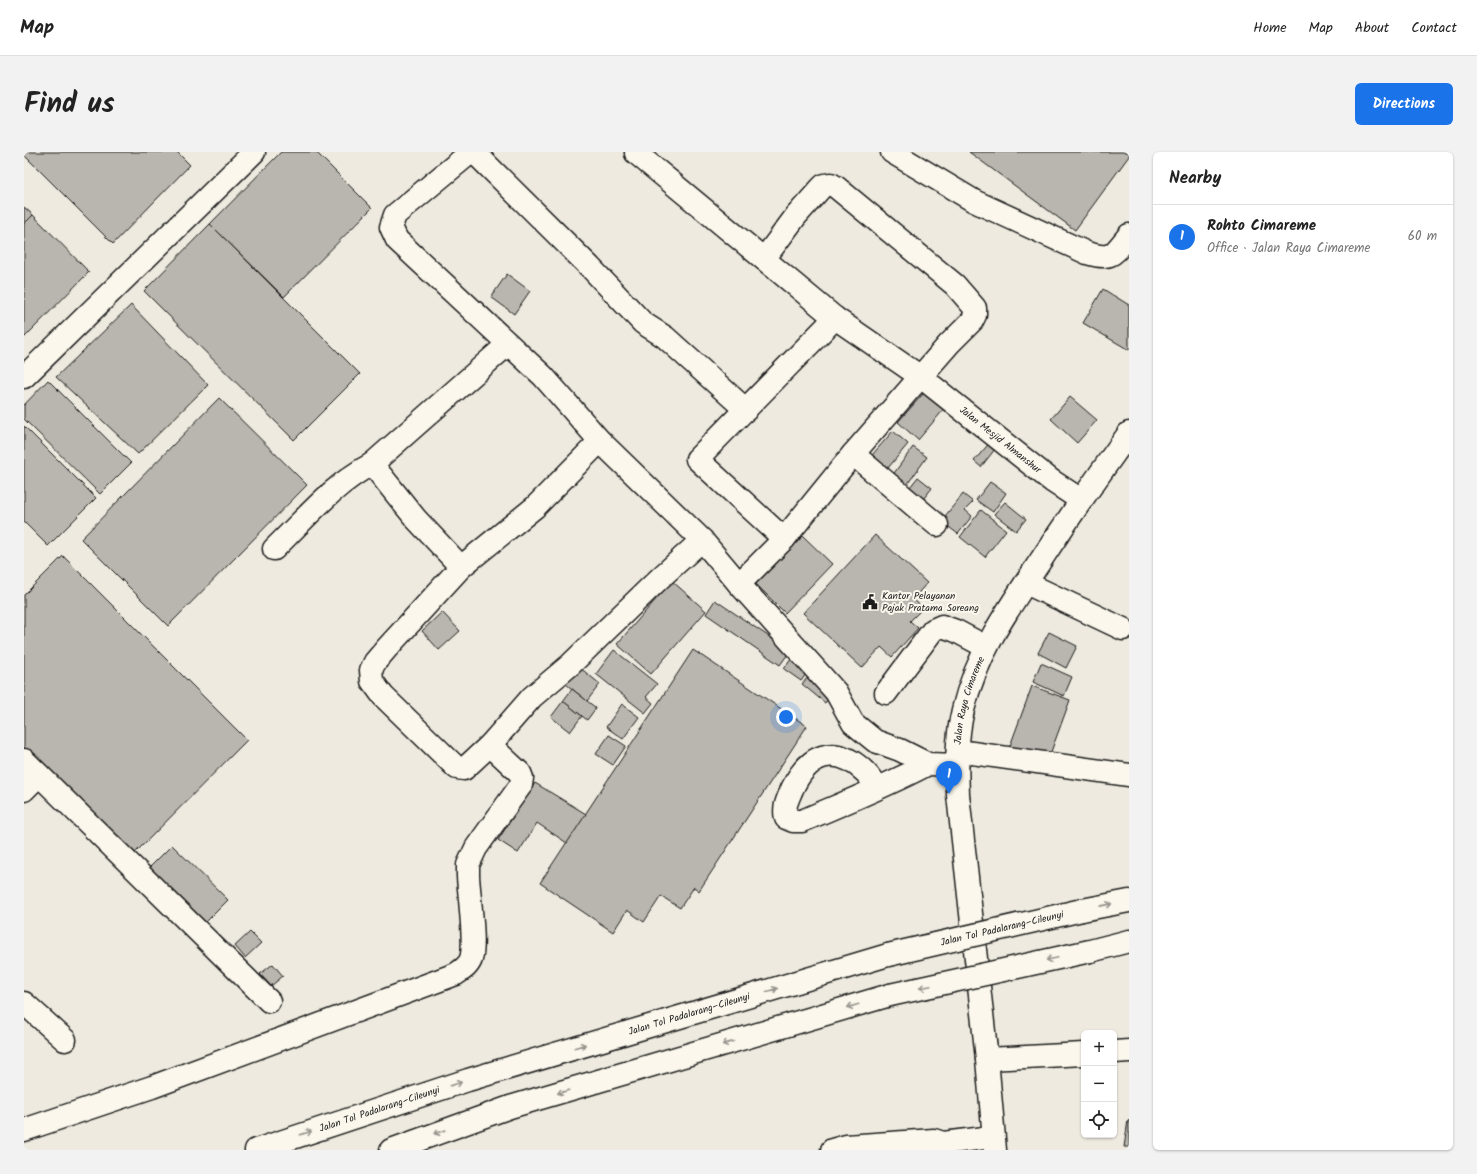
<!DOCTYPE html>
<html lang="en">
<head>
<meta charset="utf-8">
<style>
  :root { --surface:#fff; --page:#f2f2f2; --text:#222; --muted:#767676; --line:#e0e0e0; --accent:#1a73e8 }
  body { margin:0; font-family:Kalam,sans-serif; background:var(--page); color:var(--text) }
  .controls { position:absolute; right:12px; bottom:12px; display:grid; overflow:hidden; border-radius:6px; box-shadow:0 1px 3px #0004 }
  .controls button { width:36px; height:36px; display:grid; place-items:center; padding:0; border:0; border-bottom:1px solid var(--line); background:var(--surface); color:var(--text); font:20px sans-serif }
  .you { position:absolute; left:762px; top:565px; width:14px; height:14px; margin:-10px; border:3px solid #fff; border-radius:50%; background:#1a73e8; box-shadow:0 0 0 6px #1a73e833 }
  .badge { display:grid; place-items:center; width:26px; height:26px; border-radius:50%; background:var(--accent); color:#fff; font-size:13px; font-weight:700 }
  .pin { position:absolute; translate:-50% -33px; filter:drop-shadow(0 1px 2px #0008) }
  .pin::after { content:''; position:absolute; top:21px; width:14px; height:12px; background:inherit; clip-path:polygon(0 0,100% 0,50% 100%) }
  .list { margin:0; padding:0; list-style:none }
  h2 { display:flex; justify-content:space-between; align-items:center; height:52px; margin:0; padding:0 16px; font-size:17px }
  h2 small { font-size:13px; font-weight:400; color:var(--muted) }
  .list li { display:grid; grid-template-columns:26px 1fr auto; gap:12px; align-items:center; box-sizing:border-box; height:64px; padding:0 16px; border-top:1px solid var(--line) }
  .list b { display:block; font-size:15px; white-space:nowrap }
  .list p { margin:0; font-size:13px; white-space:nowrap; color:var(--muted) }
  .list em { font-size:13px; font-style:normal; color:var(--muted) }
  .icon { flex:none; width:22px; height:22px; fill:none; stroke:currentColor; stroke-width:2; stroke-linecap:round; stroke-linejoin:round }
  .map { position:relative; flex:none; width:1105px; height:998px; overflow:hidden; border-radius:6px }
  header { display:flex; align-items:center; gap:24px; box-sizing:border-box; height:56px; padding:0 20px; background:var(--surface); border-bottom:1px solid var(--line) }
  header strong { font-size:19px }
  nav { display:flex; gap:22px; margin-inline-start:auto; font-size:14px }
  .intro { display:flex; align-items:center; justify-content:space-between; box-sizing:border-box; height:96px; padding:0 24px }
  h1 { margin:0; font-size:28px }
  .button { padding:10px 18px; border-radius:6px; background:var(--accent); color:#fff; font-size:14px; font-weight:700 }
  main { display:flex; gap:24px; padding:0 24px }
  aside { flex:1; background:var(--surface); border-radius:6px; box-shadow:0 1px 3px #0004 }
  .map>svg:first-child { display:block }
  .building { fill:#b9b6af; stroke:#1c1c1c }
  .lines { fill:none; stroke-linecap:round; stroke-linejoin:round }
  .minor-casing { stroke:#1c1c1c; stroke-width:25 }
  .highway-casing { stroke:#1c1c1c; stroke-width:25 }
  .minor { stroke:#fbf7ec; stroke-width:22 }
  .highway { stroke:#fbf7ec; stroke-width:22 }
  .highway-bridge-casing { stroke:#1c1c1c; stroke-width:25; stroke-linecap:butt }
  .highway-bridge { stroke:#fbf7ec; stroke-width:22 }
  .oneway { stroke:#97948e }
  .labels { text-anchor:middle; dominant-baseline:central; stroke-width:4; stroke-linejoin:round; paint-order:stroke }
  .street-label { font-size:10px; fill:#1c1c1c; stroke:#fbf7ec }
  .poi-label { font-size:10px; fill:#1c1c1c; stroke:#fbf7ec; text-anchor:start }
</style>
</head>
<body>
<header>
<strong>Map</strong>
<nav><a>Home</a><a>Map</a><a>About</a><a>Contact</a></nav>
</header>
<div class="intro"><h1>Find us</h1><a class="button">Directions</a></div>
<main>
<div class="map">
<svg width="1105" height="998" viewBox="0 0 1105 998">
  <rect width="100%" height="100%" fill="#eeeadf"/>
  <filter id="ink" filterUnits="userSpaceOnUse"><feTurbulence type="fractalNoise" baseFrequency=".025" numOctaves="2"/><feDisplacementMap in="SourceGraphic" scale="8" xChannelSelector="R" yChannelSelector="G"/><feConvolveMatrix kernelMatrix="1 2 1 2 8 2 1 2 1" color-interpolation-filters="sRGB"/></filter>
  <g filter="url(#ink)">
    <g class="building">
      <polygon points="0,0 153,0 166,13 89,92 0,3"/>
      <polygon points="257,0 292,0 348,56 260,145 186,72"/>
      <polygon points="945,0 1105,0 1105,4 1051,78"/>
      <polygon points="0,55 9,63 0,72"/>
      <polygon points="9,63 65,120 0,186 0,72"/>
      <polygon points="186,72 336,222 270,288 120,139"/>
      <polygon points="483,122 506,139 490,162 467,145"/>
      <polygon points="1079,137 1105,153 1105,198 1059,171"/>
      <polygon points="107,153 184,233 114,302 32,225"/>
      <polygon points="24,228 107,311 76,342 0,267 0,253"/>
      <polygon points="907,233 926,250 894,288 874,270"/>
      <polygon points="1046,245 1073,268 1053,291 1027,267"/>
      <polygon points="195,246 283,333 144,474 57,387"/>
      <polygon points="0,274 72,346 24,394 0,370"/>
      <polygon points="869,279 884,292 864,316 848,303"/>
      <polygon points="969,287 975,292 957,315 950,309"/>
      <polygon points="889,295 903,305 882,334 868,324"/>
      <polygon points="894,325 908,336 896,351 882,340"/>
      <polygon points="966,330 982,341 969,360 952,348"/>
      <polygon points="939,342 949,350 941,358 948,364 934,382 917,369"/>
      <polygon points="981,350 1002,367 992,379 970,362"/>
      <polygon points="957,358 982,378 961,405 936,385"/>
      <polygon points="851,383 903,431 889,447 899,456 886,469 894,476 868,505 857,495 838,516 779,461"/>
      <polygon points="779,384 808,412 761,461 732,432"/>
      <polygon points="39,404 223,588 108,704 0,596 0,443"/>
      <polygon points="648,429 682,459 627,522 593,492"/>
      <polygon points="691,448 766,499 756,513 682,462"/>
      <polygon points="418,460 436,479 415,498 398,479"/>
      <polygon points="1025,480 1053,494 1042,516 1014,501"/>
      <polygon points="590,498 633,532 622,545 629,551 621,561 572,522"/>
      <polygon points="669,498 783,574 675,739 670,735 656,756 637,744 620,770 603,758 589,780 516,731"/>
      <polygon points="770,503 787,515 777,529 760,517"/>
      <polygon points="1017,511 1048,525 1040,544 1009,530"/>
      <polygon points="555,515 576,532 563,549 542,532"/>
      <polygon points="784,525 807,543 801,551 778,532"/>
      <polygon points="1008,534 1046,548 1024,608 986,594"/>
      <polygon points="548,537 572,556 563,568 539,549"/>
      <polygon points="539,549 558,564 546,580 527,565"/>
      <polygon points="598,552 615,565 599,587 582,575"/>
      <polygon points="585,583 602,594 589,613 572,602"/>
      <polygon points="511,631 562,662 543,691 513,671 494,701 474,688"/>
      <polygon points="148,693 204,748 181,771 125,716"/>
      <polygon points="226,780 237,791 221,806 211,794"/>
      <polygon points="249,812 259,824 247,834 236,822"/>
      <polygon points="1104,968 1105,968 1105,995 1100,995"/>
    </g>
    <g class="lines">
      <g class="minor-casing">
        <g id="minor">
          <polyline points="447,0 371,63 367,75 373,88 519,224 576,289 678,388 715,432 812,540 829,571 851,589 876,598 904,612 933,613"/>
          <polyline points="450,0 566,115 619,171 641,185 722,258"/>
          <path d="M 868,0 L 950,49 L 1063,101 C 1089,109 1089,102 1105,83"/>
          <path id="s1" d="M 612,1 L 811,166 L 897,225 L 1028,329 L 1057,348"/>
          <polyline points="0,225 230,0"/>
          <polyline points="829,302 913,373"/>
          <polyline points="348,312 484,192"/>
          <polyline points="760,387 673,307 811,166"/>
          <path d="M 250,397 C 280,368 311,331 348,312 L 392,367 L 437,415 L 511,355 L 576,289"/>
          <polyline points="437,415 363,496 351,510 347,518 348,529 359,544 433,616 440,617 466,593 508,545 546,513 636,426 678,388"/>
          <polyline points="1002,431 1099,477"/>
          <polyline points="715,432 760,387 829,302 925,192 948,169 951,163 951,156 931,133 812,35 807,32 800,33 797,36 772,64 740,107"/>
          <polyline points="862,541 909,478 918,474 932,479 962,495"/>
          <polyline points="934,599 1105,623"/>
          <polyline points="0,608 245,849"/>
          <path d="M 853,636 C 849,630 845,623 840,619 C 810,591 784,603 768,637 C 764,647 759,655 762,666 L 769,669 L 778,669 C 820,651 863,634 904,612"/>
          <polyline points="0,638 15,623"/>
          <polyline points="0,851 41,888"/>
          <polyline points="1090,900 1105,899"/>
          <polyline points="963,907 1060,902"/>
          <path d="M 0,978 L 128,935 L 432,822 C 438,818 444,815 447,807 C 452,792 445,743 444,724 L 444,713 L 452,696 L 497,633 L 498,626 L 496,621 L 466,593"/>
          <polyline points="808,998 822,994 910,988 919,991 969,985"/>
        </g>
      </g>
      <g class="highway-casing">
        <g id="highway">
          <polyline points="1058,758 1105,749"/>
          <polyline points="1066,799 1105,789"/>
          <path id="s2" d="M 232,998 L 444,928 L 864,803"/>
          <polyline points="367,998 486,955 866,843"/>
          <path id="s3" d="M 971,998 L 963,907 L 934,643 C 933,615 932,586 939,558 C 952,503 984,457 1015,411 C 1044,367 1074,324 1105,281"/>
        </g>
      </g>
      <use href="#minor" class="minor"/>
      <use href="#highway" class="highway"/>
      <g class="highway-bridge-casing">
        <g id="highway-bridge">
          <path id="s4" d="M 864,803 L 1058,758"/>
          <polyline points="866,843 1066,799"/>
        </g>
      </g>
      <use href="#highway-bridge" class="highway-bridge"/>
    </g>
    <defs><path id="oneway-shaft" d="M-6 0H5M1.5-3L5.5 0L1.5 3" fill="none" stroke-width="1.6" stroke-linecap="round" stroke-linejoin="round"/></defs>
    <g class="oneway">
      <use href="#oneway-shaft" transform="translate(1082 753) rotate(-11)"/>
      <use href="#oneway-shaft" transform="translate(1028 807) rotate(168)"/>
      <use href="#oneway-shaft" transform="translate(901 835) rotate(168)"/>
      <use href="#oneway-shaft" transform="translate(748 838) rotate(-16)"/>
      <use href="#oneway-shaft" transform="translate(829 854) rotate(164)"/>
      <use href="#oneway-shaft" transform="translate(704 891) rotate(164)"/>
      <use href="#oneway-shaft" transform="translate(556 894) rotate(-16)"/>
      <use href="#oneway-shaft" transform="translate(432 932) rotate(-18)"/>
      <use href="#oneway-shaft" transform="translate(539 940) rotate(164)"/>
      <use href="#oneway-shaft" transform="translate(416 980) rotate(160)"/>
      <use href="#oneway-shaft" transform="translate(282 981) rotate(-18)"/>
    </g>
  </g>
  <defs>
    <g id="civic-bare" transform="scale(1.2)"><path d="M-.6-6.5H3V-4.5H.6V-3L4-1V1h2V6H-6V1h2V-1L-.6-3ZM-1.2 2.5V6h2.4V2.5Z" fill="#1c1c1c" stroke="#fbf7ec" stroke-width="2.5" paint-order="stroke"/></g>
  </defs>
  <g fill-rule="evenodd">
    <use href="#civic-bare" x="846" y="450"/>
  </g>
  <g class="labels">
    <g class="street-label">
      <text stroke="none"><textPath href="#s1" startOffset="464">Jalan Mesjid Almanshur</textPath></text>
      <text stroke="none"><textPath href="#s3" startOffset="453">Jalan Raya Cimareme</textPath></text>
      <text stroke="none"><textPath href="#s4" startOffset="117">Jalan Tol Padalarang–Cileunyi</textPath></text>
      <text stroke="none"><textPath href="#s2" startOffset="454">Jalan Tol Padalarang–Cileunyi</textPath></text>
      <text stroke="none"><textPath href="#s2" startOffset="130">Jalan Tol Padalarang–Cileunyi</textPath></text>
    </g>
    <g class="poi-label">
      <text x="858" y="444">Kantor Pelayanan<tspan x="858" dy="12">Pajak Pratama Soreang</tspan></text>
    </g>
  </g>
</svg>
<div class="controls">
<button>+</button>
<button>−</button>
<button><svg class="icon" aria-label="locate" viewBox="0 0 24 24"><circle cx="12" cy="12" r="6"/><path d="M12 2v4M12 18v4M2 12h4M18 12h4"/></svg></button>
</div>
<div class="you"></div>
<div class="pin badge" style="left:925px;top:642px">1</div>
</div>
<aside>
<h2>Nearby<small></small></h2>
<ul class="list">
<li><span class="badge">1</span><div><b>Rohto Cimareme</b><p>Office · Jalan Raya Cimareme</p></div><em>60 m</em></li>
</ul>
</aside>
</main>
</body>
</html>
